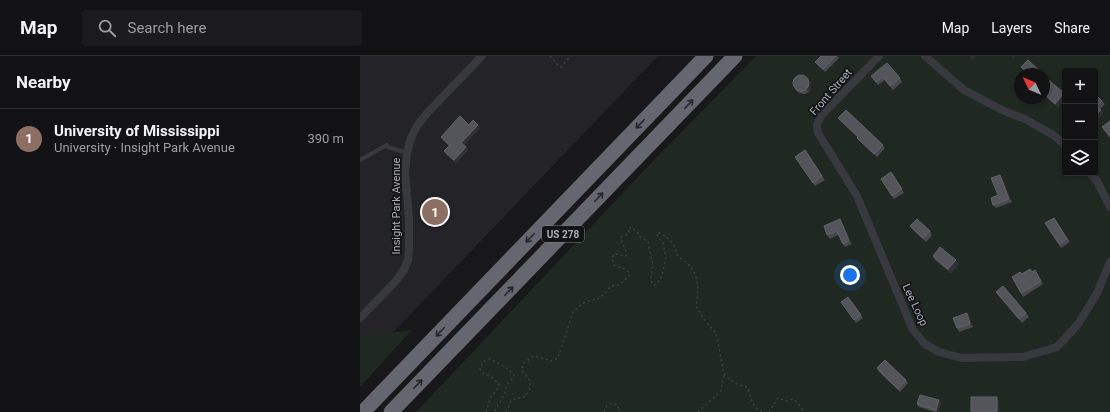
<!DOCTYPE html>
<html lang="en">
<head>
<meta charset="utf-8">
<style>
  :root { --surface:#121114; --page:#1b1a1d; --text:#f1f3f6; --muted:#9c9da0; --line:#313134; --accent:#d93025 }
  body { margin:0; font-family:Roboto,sans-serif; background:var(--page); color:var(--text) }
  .controls { position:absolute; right:12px; top:12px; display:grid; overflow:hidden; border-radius:4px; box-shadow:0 2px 6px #0003 }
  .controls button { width:36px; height:36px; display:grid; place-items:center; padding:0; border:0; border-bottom:1px solid var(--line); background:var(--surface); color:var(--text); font:20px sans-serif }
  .compass { position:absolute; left:654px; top:12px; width:36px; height:36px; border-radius:50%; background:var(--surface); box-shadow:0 2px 6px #0003; rotate:314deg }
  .you { position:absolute; left:490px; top:219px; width:14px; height:14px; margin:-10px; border:3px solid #fff; border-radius:50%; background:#1a73e8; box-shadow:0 0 0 6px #1a73e833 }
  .badge { display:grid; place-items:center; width:26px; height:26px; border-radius:50%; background:var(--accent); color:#fff; font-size:13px; font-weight:700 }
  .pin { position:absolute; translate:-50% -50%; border:2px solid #fff; box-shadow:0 1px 4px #0006 }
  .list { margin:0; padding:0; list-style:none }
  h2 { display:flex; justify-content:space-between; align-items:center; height:52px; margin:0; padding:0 16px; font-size:17px }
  h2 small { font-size:13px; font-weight:400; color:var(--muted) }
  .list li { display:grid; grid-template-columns:26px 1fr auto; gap:12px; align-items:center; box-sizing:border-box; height:60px; padding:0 16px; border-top:1px solid var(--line) }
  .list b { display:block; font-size:15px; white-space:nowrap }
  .list p { margin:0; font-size:13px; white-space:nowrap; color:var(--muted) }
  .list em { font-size:13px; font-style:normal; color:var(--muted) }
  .icon { flex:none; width:22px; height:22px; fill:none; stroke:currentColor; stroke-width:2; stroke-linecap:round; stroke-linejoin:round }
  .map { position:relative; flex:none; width:750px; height:356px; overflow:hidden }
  header { display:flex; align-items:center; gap:24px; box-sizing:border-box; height:56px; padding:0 20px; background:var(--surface); border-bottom:1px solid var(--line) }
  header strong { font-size:19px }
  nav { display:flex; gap:22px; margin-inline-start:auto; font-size:14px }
  .search { width:280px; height:36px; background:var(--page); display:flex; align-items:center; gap:10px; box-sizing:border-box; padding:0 14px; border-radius:4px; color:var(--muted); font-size:15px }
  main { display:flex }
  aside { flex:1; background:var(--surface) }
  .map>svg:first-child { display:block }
  .built { fill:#242327 }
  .green { fill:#1f2821; fill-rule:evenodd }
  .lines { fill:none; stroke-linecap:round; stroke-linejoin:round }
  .path { stroke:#3e4046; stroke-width:1.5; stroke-dasharray:2 3; stroke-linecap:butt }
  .service { stroke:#38393f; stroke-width:4 }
  .minor { stroke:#38393f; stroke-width:8 }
  .motorway { stroke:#646670; stroke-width:15 }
  .wall { fill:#49494f }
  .shaded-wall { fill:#313135 }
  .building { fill:#54545b; stroke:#61626a }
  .oneway { stroke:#27272c }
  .labels { text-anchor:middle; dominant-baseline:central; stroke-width:3.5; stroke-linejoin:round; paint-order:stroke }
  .shield { fill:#131215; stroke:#7c7e88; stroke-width:1 }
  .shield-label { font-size:10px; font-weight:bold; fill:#a9adba }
  .street-label { font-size:11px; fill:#a9adba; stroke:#131215 }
</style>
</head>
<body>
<header>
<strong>Map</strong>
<div class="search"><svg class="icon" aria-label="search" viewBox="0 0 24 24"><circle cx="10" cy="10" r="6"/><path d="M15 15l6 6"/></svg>Search here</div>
<nav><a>Map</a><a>Layers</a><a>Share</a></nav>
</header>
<main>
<aside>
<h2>Nearby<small></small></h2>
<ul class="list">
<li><span class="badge" style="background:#8d6e63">1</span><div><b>University of Mississippi</b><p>University · Insight Park Avenue</p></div><em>390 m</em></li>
</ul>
</aside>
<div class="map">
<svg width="750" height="356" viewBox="0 0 750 356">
  <rect width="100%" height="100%" fill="#18171a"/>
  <polygon class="built" points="0,0 298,0 0,311"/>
  <g class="green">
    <path d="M 396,0 L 750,0 L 750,356 L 56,356 L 292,106 ZM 705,15 L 735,15 L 735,117 L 705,117 ZM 660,18 L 684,18 L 684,42 L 660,42 Z"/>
    <polygon points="52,274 0,331 0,281"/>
  </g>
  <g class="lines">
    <g class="path">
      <polyline points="190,0 198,9 201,11 211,0"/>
      <polyline points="126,356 131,340 137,334 139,328 130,320 125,319 120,313 123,306 130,303 148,313 154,319 152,323 147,329 144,339 134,356"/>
      <path d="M 146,356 L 151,345 L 157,342 L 162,342 L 166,340 L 170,332 L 170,325 L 162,315 L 163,308 L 173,300 L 179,301 L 191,305 L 198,302 L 213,256 L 225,246 L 240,242 L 251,230 L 259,229 L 270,219 C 267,211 261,213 254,209 L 252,202 L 254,198 L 266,200 C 267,192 261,189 261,181 L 268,178 L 269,176 L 268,173 L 271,171 L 277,176 L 279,180 L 288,186 L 293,210 L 291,221 L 292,228 L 295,229 L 301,223 L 306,201 L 303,187 L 297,179 L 298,176 C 305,180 311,183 314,190 C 316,193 316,196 317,199 C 320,203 326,205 329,209 C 339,219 339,237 336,250 L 346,266 L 356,277 L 364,318 L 369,323 L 379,329 L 387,331 C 393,342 389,350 403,356"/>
      <polyline points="244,356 247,350 252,347 257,349 260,356"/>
      <polyline points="338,356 361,335 364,318"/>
      <polyline points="409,356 418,342 426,345 433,343 436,345 445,356"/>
    </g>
    <polyline class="service" points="0,104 27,89 28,91 47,97"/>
    <g class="minor">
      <polyline points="519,0 461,60 457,68 458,77 497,140 553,274 565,288 579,296 602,302 663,301 697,291 719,267 737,237 750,206"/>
      <polyline points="565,0 604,34 644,55 665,63 693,79 705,89"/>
      <polyline points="730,117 737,125 750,151"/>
      <polyline points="0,262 35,226 44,214 48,204 49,194 49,163 45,117 47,97 51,82 57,70 68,56 122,0"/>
    </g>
    <g class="motorway">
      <polyline points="3,356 346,0"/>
      <polyline points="31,356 375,0"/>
    </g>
  </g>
  <g class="wall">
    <polygon points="461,0 477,0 479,2 465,16 455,6"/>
    <polygon points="511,20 540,22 542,26 533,34 525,24 518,29"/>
    <polygon points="684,20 705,39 705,42 698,51 684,39"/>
    <polygon points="451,29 451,31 449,36 445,38 442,38 438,36 435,33"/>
    <polygon points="735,40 742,45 745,48 740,53 743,57 737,64 735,61"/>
    <polygon points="478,62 523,89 525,92 517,101 500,85 497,82 498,81 481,65"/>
    <polygon points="109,69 118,69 120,72 104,89 108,94 96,107 86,98 84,95 89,90 83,84 81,81"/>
    <polygon points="445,94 465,124 455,130 435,101"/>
    <polygon points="640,119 642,122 652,146 636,152 633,149 638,139"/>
    <polygon points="534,120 544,137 534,143 532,140"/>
    <polygon points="694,162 710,186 701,192 685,167"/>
    <polygon points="480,163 482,167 492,188 485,191 483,188 478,179 470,183 467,179"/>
    <polygon points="550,170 570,175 572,179 566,186 552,173"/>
    <polygon points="573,200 599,208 591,217 575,204"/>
    <polygon points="672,216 677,218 683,228 663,241 661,237 662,218"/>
    <polygon points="636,236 666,257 669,261 662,267"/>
    <polygon points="488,241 503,262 496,267 481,246"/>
    <polygon points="609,261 613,271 599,276 597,272"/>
    <polygon points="517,312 546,324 548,327 540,336 519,316"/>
    <polygon points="581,347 578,356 575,356 559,351 557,348"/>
  </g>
  <g class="shaded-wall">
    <polygon points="611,0 616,0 612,4 610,1"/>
    <polygon points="651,0 655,0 652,3"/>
    <polygon points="446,21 451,29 451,31 449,36 447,33"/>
    <polygon points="704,37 705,39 705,42 698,51 695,48"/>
    <polygon points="741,54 743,57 737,64 735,60"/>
    <polygon points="118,69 120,72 104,90 101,87"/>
    <polygon points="106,91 108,94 96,107 94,104"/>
    <polygon points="640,119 642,122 652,146 649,143"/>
    <polygon points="480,163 482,167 492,188 489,185"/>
    <polygon points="596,204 599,208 591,217 588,213"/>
    <polygon points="607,257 609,261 613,271 610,268"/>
    <polygon points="637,341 639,344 639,356 637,356"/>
    <polygon points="579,344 581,347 578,356 577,356 576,354"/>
  </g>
  <g class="building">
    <polygon points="461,0 476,0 463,13 455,6"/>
    <polygon points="668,4 683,18 669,18 661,11"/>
    <polygon points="527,7 540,22 530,30 523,21 516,26 511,20"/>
    <circle cx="441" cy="27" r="8"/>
    <polygon points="684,20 704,37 695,48 684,38"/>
    <polygon points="736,39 742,45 737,50 741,54 735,60 735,40"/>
    <polygon points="486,54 523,89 514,98 497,82 498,81 478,62"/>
    <polygon points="100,60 109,69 113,64 118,69 101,87 106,91 94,104 84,95 90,89 81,81"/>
    <polygon points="750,65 750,81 742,71"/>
    <polygon points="445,94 462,120 453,127 435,101"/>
    <polygon points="531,116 542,133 532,140 521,123"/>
    <polygon points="640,119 649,143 633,149 631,142 638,139 631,122"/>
    <polygon points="694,162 707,183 699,188 685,167"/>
    <polygon points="480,163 489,185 483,188 477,175 467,179 464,170"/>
    <polygon points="557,163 570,175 563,182 550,170"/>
    <polygon points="580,191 596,204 588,213 573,200"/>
    <polygon points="670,213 672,216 675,214 681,225 661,237 652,221 660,216 662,218"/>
    <polygon points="643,230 666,257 659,263 636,236"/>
    <polygon points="488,241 501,259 494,264 481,246"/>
    <polygon points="607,257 610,268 597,272 593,262"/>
    <polygon points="525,304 546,324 538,333 517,312"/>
    <polygon points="560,339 579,344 576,354 557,348"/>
    <rect x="611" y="341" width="26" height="15"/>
  </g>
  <defs><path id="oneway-shaft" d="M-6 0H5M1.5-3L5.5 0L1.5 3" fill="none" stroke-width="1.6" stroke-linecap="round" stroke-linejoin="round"/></defs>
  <g class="oneway">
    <use href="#oneway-shaft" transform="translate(329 48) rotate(-46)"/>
    <use href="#oneway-shaft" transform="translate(280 68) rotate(134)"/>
    <use href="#oneway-shaft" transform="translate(239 141) rotate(-46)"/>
    <use href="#oneway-shaft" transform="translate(170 182) rotate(134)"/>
    <use href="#oneway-shaft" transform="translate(149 235) rotate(-46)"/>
    <use href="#oneway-shaft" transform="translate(80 276) rotate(134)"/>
    <use href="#oneway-shaft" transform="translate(58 328) rotate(-46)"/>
  </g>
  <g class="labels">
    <rect class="shield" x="182" y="170" width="42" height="16" rx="3"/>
    <g class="shield-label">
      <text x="203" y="178">US 278</text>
    </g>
    <g class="street-label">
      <text transform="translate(471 36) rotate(-49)">Front Street</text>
      <text transform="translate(36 150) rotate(-90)">Insight Park Avenue</text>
      <text transform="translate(555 249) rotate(65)">Lee Loop</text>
    </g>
  </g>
</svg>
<div class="controls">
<button>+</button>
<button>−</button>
<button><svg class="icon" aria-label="layers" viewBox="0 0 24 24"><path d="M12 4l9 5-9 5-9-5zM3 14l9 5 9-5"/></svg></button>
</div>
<svg class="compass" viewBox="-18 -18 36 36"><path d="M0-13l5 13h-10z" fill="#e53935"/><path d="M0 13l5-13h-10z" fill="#9c9da0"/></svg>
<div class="you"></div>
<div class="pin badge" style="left:75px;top:156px;background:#8d6e63">1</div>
</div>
</main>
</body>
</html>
